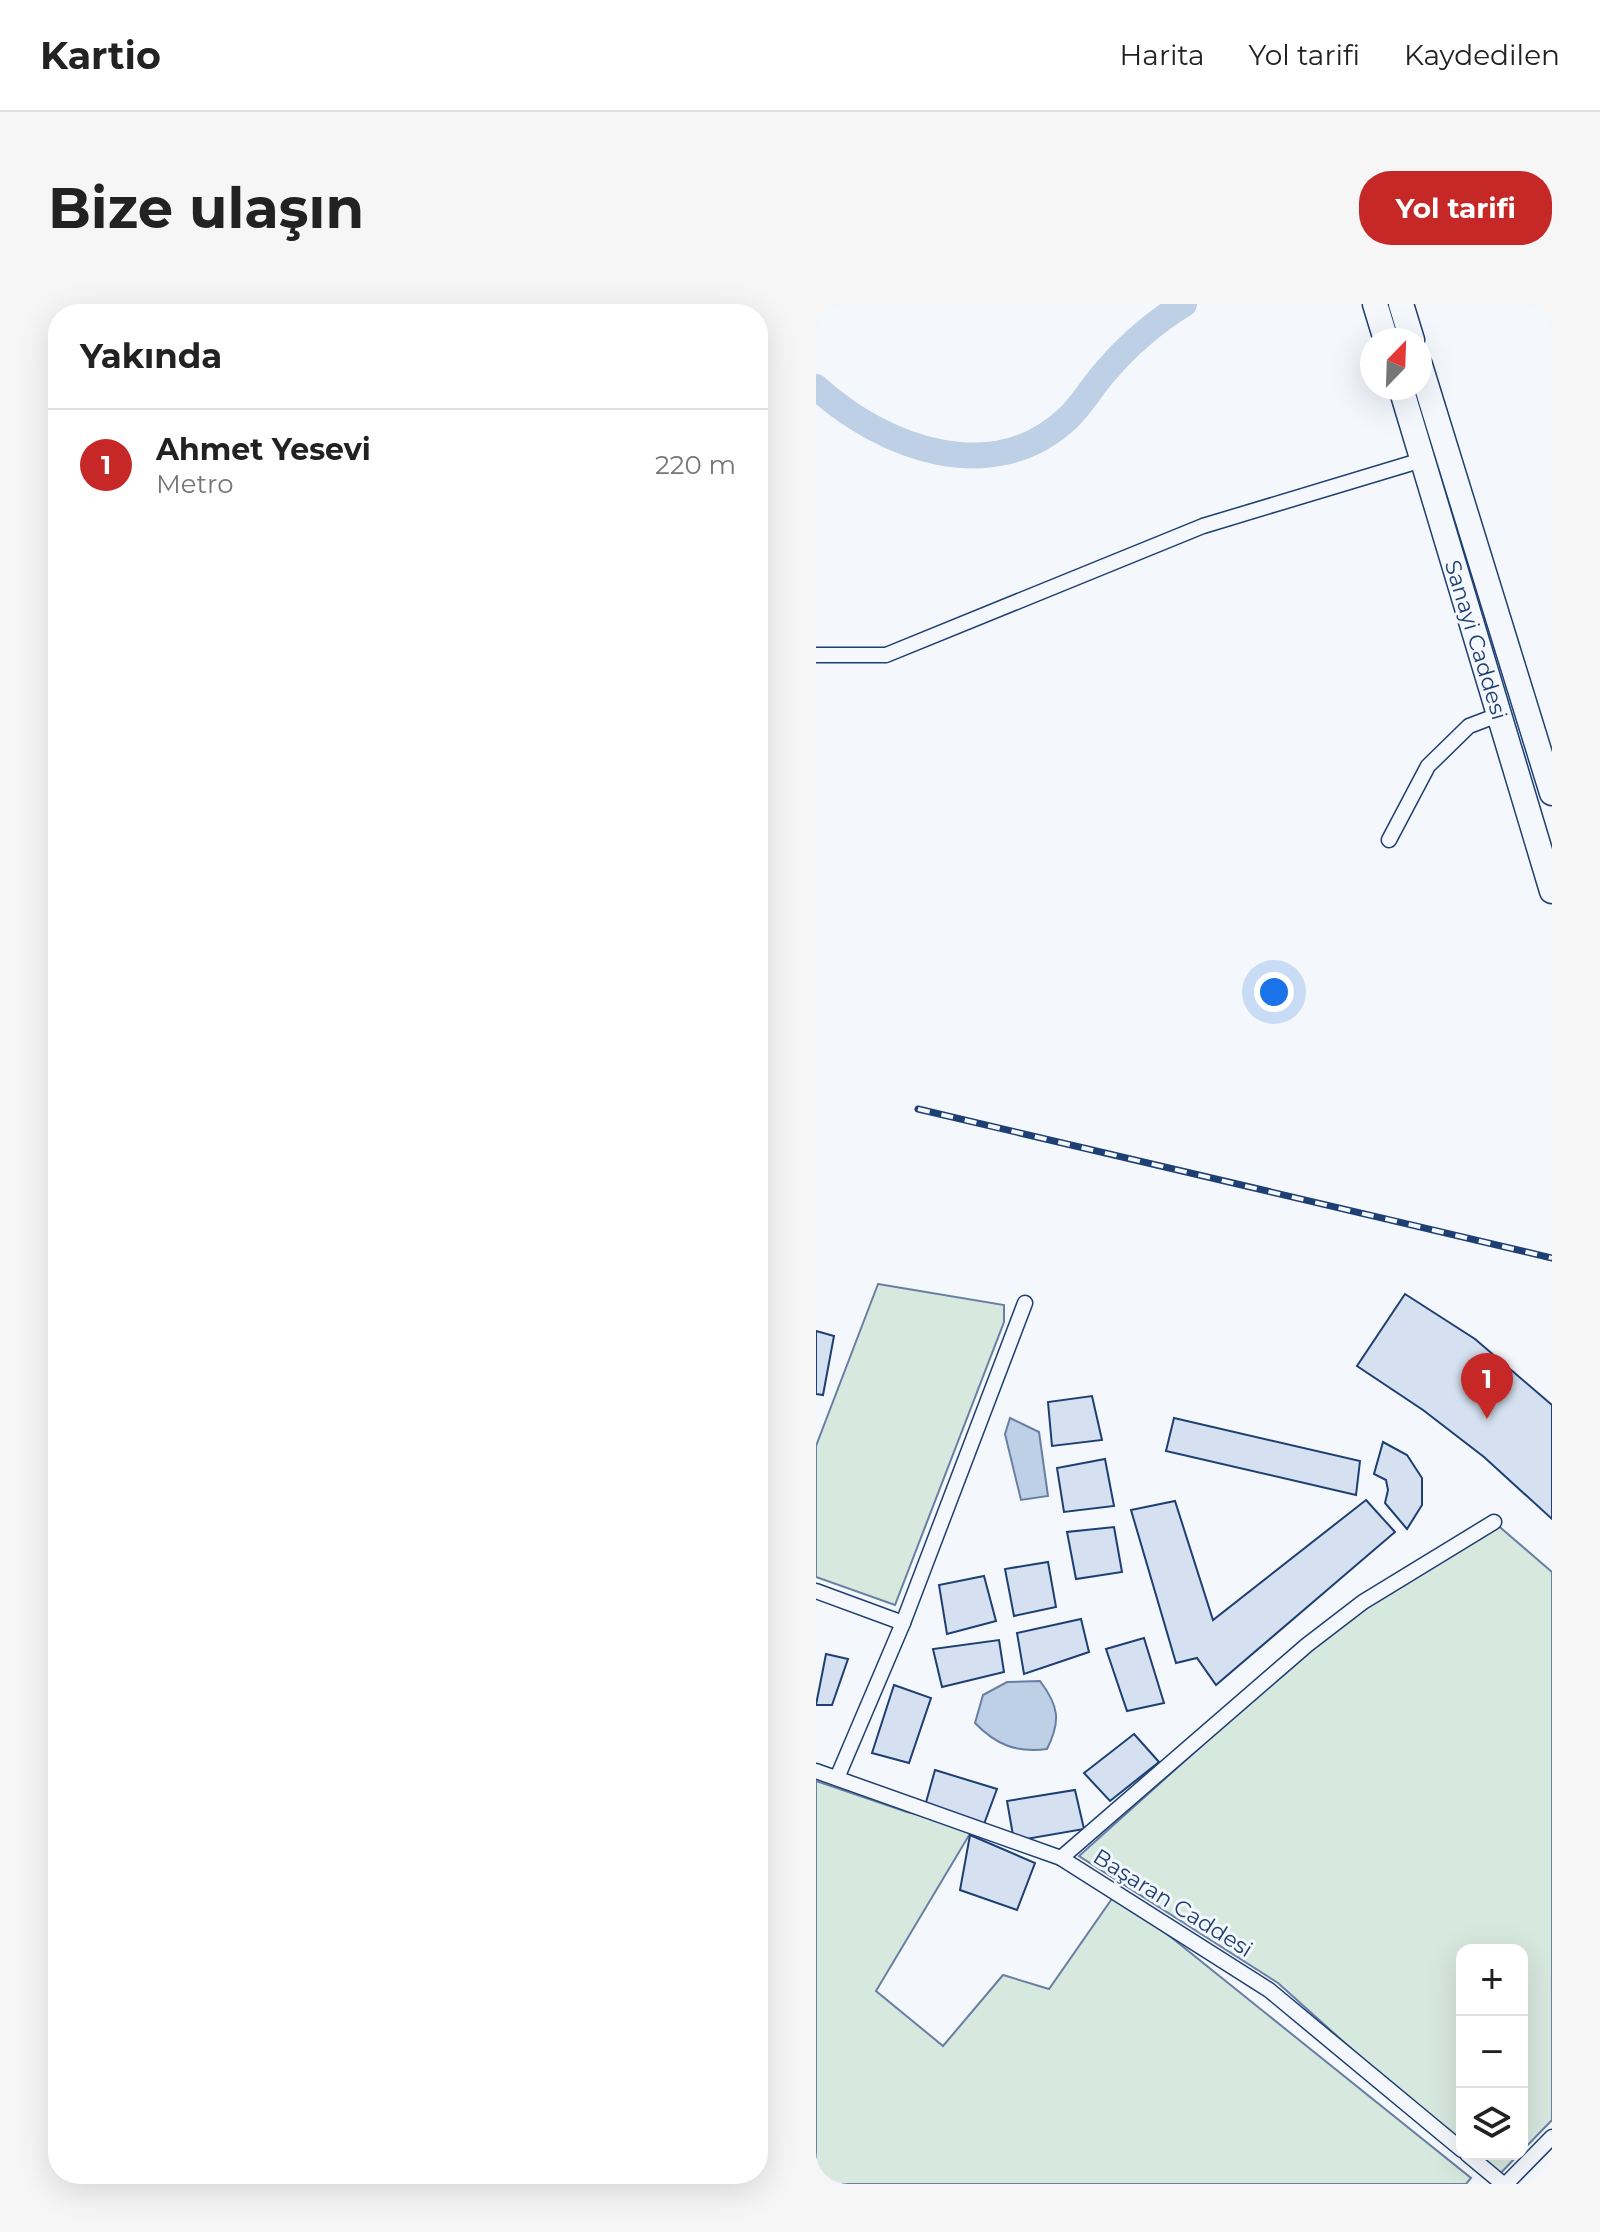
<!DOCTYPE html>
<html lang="tr">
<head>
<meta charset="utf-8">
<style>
  :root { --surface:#fff; --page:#f6f6f6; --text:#222; --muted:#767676; --line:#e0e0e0; --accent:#c62828 }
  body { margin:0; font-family:Montserrat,sans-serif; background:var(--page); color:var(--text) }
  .controls { position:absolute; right:24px; bottom:24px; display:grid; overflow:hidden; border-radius:16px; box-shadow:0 8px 32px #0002 }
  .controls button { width:72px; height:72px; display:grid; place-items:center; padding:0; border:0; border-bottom:2px solid var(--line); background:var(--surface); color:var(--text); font:40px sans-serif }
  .compass { position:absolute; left:544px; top:24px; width:72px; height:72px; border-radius:50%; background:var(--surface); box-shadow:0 8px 32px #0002; rotate:23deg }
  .you { position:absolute; left:458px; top:688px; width:28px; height:28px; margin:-20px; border:6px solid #fff; border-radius:50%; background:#1a73e8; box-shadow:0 0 0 12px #1a73e833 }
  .badge { display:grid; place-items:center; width:52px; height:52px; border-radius:50%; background:var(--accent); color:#fff; font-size:26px; font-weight:700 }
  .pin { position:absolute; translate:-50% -66px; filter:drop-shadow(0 2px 4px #0008) }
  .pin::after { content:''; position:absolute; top:42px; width:28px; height:24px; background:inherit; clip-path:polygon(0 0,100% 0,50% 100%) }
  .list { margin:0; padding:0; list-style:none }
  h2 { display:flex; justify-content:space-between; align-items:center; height:104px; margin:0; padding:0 32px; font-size:34px }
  h2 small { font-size:26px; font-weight:400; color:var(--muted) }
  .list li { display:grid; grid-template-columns:52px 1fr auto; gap:24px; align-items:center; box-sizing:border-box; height:112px; padding:0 32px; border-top:2px solid var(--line) }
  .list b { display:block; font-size:30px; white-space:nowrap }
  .list p { margin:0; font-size:26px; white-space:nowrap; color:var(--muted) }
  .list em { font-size:26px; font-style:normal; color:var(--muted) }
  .icon { flex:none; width:44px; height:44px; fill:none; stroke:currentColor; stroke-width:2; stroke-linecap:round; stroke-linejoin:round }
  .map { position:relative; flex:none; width:736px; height:1880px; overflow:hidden; border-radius:32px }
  header { display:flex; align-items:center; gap:48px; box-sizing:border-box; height:112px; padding:0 40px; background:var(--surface); border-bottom:2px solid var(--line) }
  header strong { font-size:38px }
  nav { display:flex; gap:44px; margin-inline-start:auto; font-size:28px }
  .intro { display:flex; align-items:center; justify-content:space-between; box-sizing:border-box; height:192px; padding:0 48px }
  h1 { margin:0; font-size:56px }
  .button { padding:20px 36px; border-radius:32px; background:var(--accent); color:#fff; font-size:28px; font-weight:700 }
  main { display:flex; gap:48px; padding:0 48px }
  aside { flex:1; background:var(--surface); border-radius:32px; box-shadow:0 8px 32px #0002 }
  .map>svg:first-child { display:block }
  .green { fill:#d7e8df; stroke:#687fa3; stroke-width:2 }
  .water { fill:#bed0e5; stroke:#687fa3; stroke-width:2 }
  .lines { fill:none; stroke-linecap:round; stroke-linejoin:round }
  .river { stroke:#bed0e5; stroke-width:26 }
  .building { fill:#d5e0f0; stroke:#1d3f73; stroke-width:2 }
  .street-casing { stroke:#1d3f73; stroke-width:17 }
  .highway-casing { stroke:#1d3f73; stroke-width:27 }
  .street { stroke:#f4f7fb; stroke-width:14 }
  .highway { stroke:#f4f7fb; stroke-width:24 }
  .rail-casing { stroke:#1d3f73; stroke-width:7 }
  .rail { stroke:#f4f7fb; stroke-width:4; stroke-dasharray:12; stroke-linecap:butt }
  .labels { text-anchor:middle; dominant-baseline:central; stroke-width:6; stroke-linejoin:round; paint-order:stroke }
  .street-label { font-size:22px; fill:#1d3f73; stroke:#f4f7fb }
</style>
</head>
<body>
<header>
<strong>Kartio</strong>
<nav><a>Harita</a><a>Yol tarifi</a><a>Kaydedilen</a></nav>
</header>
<div class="intro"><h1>Bize ulaşın</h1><a class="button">Yol tarifi</a></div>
<main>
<aside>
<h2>Yakında<small></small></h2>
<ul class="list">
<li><span class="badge">1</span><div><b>Ahmet Yesevi</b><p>Metro</p></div><em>220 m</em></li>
</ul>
</aside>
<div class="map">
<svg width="736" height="1880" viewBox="0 0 736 1880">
  <rect width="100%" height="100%" fill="#f4f7fb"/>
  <g class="green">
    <polygon points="62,980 188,1001 188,1018 79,1301 0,1273 0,1142"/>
    <polygon points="678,1218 736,1268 736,1816 706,1847 706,1646 646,1646 646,1844 462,1679 263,1552 539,1304"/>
    <polygon points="0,1477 91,1508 158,1523 60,1687 127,1742 187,1671 233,1685 300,1589 655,1874 650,1880 0,1880"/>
    <polygon points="653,1850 703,1850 680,1874"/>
  </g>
  <g class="water">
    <polygon points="194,1114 223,1128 232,1192 205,1196 189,1130"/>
    <path d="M 224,1377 C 243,1402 245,1417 231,1445 C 201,1449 180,1441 159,1419 L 167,1391 L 191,1378 Z"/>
  </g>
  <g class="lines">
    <path class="river" d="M 0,83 C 67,144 177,185 252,114 C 267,100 276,82 290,67 C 312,41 339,18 368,0"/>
  </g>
  <g class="building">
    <polygon points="589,990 659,1035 736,1101 736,1215 668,1153 607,1106 541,1062"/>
    <polygon points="0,1027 18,1032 7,1091 0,1090"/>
    <polygon points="276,1092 286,1136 236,1142 232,1098"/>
    <polygon points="358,1114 544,1157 540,1191 350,1147"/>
    <polygon points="567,1138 591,1151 606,1174 606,1201 591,1225 569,1199 572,1186 570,1176 558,1170"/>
    <polygon points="289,1155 298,1202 248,1208 241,1164"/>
    <polygon points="550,1196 579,1228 400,1381 381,1354 360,1359 315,1206 359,1197 397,1316"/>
    <polygon points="298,1223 306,1268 260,1275 251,1228"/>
    <polygon points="232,1258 240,1303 198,1312 189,1265"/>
    <polygon points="168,1272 180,1317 131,1330 123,1281"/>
    <polygon points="265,1315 273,1348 208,1370 201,1329"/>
    <polygon points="328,1334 348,1399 311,1407 290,1345"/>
    <polygon points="183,1336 188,1368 126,1383 117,1345"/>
    <polygon points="10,1350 32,1355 16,1401 0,1401"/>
    <polygon points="78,1381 115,1394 93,1459 56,1449"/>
    <polygon points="318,1430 343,1458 294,1497 268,1469"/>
    <polygon points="119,1466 181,1485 168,1520 109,1502"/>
    <polygon points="259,1486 268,1525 198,1537 191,1497"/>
    <polygon points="154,1531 219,1559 201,1606 144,1586"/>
  </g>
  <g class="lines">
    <g class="street-casing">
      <g id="street">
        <polyline points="0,351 70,351 387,222 606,156"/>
        <polyline points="573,536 612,462 653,422 682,411"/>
        <polyline points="0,1287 87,1319"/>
        <polyline points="0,1467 245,1554 453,1686 646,1846"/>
        <polyline points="21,1474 87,1319 209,999"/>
        <polyline points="245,1554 491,1341 547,1298 678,1218"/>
        <polyline points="651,1850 687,1880"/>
        <polyline points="690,1880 736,1833"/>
      </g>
    </g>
    <g class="highway-casing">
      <g id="highway">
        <polyline points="559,0 570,36"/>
        <polyline points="585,0 596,36"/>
        <polyline points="604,61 736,489"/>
        <polyline points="585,84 736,587"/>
      </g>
    </g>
    <use href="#street" class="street"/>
    <use href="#highway" class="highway"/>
    <g class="rail-casing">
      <polyline id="rail" points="102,805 736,954"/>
    </g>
    <use href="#rail" class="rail"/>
  </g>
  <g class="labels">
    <g class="street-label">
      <text transform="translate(660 336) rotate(73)">Sanayi Caddesi</text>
      <text transform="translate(357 1599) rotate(32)">Başaran Caddesi</text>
    </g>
  </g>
</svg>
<div class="controls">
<button>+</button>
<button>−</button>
<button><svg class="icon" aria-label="layers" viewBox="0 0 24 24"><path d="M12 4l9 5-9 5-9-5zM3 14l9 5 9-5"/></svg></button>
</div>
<svg class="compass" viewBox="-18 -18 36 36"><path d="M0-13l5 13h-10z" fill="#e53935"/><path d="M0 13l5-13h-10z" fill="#767676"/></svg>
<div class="you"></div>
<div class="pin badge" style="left:671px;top:1115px">1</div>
</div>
</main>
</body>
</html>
